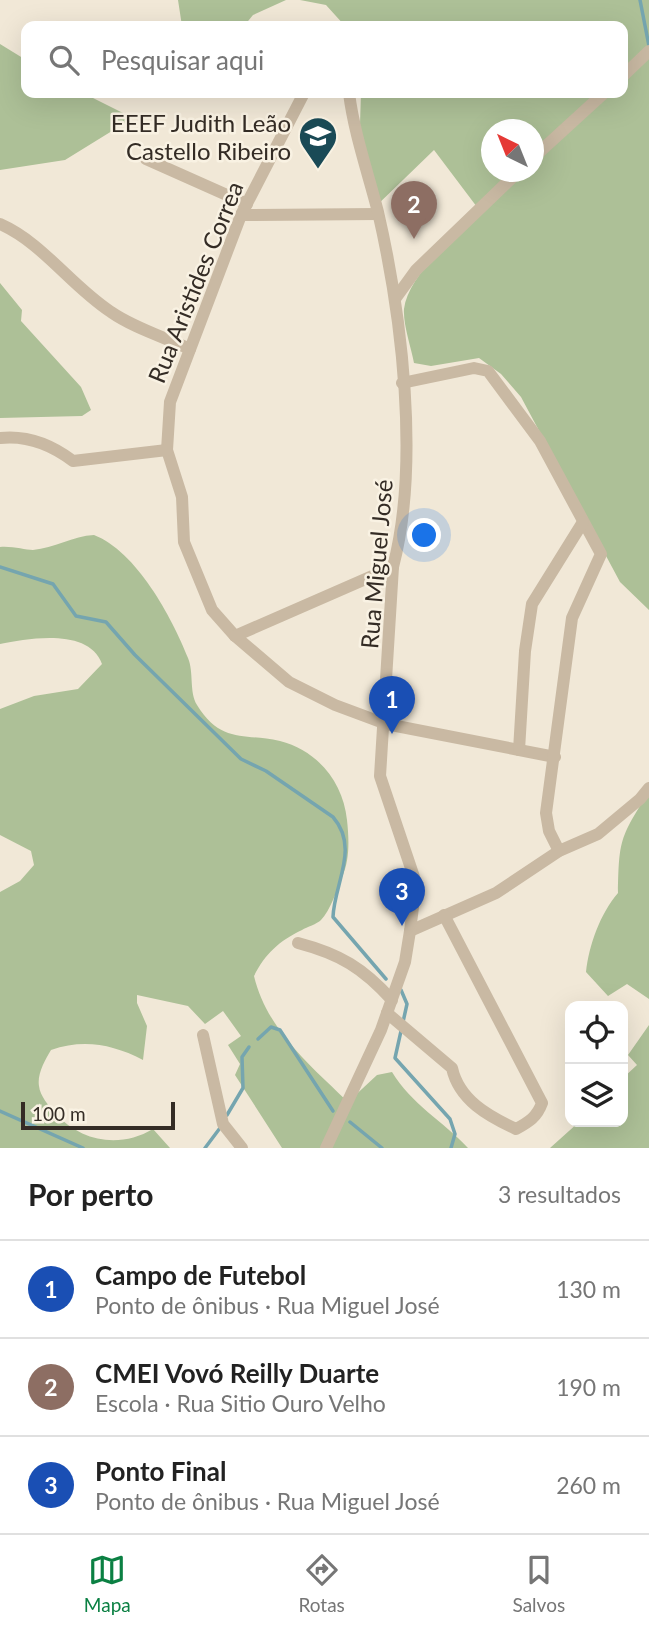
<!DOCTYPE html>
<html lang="pt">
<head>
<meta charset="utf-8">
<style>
  :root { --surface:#fff; --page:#f2f2f2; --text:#222; --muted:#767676; --line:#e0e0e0; --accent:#0b8043 }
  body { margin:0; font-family:Lato,sans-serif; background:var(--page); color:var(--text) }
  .controls { position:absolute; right:21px; bottom:21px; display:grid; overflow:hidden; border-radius:14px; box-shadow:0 7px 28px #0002 }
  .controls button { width:63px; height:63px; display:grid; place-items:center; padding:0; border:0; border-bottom:2px solid var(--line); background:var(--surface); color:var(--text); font:35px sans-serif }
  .compass { position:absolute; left:481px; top:119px; width:63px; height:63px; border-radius:50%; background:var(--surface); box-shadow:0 7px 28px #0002; rotate:317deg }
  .scale { position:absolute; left:21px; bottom:18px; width:154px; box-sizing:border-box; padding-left:7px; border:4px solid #342c25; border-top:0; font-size:19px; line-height:24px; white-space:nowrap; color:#342c25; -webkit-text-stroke:5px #f9f2e3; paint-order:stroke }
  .you { position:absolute; left:425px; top:536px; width:24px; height:24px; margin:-18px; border:5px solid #fff; border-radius:50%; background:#1a73e8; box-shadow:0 0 0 10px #1a73e833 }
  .badge { display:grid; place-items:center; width:46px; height:46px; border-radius:50%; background:var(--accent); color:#fff; font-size:23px; font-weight:700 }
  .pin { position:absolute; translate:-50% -58px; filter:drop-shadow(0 2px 4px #0008) }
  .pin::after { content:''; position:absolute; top:37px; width:24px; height:21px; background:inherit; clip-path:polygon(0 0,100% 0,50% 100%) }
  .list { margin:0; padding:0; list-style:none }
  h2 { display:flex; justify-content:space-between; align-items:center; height:91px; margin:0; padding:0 28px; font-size:30px }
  h2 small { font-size:23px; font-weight:400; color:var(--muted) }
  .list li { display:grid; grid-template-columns:46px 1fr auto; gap:21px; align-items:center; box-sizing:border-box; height:98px; padding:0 28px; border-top:2px solid var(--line) }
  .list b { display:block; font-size:26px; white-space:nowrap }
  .list p { margin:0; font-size:23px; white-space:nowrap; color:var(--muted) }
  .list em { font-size:23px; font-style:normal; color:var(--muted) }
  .icon { flex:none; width:38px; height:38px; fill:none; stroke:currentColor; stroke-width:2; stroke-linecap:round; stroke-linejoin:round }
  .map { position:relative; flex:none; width:649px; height:1148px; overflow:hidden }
  .search { position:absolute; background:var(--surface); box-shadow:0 7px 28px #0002; left:21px; right:21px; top:21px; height:77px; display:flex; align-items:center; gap:18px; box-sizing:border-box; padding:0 24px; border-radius:14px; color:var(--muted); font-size:26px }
  .sheet { height:385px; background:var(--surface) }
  nav { display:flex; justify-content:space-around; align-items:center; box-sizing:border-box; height:98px; border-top:2px solid var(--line); background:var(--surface); font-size:19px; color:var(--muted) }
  nav a { display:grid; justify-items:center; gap:4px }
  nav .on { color:var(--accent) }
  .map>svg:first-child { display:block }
  .green { fill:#adc097; fill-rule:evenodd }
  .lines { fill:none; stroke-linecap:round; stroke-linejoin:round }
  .stream { stroke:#75a5af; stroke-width:3.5 }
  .minor { stroke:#c9b9a3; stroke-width:12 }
  .labels { text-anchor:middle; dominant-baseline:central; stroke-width:5; stroke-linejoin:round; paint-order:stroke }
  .poi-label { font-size:24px; fill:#342c25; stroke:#f9f2e3; text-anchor:end }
  .street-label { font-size:24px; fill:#342c25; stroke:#f9f2e3 }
</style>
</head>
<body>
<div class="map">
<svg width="649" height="1148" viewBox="0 0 649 1148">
  <rect width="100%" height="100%" fill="#f1e8d7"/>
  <g class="green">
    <polygon points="178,0 286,0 253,15 244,26 182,26"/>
    <path d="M 300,0 L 649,0 L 649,610 L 620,582 L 521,397 L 501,374 L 479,358 L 431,366 L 414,363 C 411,347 403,325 404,309 C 408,275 457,234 480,211 L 434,150 L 373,209 L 360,124 L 361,93 L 623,93 L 623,26 L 345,26 L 326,5 ZM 491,130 L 534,130 L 534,172 L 491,172 Z"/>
    <polygon points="0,44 26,60 26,93 83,93 133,118 65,160 0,170"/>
    <polygon points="0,283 22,310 21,321 81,387 91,410 82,416 0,418"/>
    <path d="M 94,535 C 136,551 172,617 188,658 C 194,672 189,692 197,705 C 221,744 244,733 280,741 C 318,751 343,782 347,820 C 349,839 350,860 342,877 C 337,890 330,911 321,920 C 317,924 307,927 302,930 C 279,941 265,954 254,976 C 267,1030 310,1065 348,1102 L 377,1075 L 392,1072 C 411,1104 443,1121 468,1148 L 282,1148 L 235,1075 L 240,1064 L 228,1045 L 241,1036 L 223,1011 L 205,1024 L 188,1006 L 137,995 L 137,1003 L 147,1026 L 143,1060 C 112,1044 83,1039 51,1050 C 45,1060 37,1074 39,1086 C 40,1096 49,1106 55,1113 C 82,1143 121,1148 153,1129 L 170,1148 L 0,1148 L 0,892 L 20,881 L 34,865 L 31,851 L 0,835 L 0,709 L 34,696 L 78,689 L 102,664 C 89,628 30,638 0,644 L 0,547 C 13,546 25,550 33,550 C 54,548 73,536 94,535 Z"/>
    <path d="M 649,792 L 649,999 L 627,984 L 608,996 L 586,972 C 589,945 600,914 618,893 C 619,840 620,837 649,792 Z"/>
    <polygon points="649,1025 649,1148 550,1148 579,1122 623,1122 623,1078 637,1065 628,1055"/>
  </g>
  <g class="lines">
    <g class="stream">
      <polyline points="640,0 649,46"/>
      <path d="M 0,567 L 53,584 L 76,616 L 106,622 L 135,655 L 241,759 L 266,771 L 333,817 C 360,848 334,884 333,917 L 386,979"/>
      <polyline points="401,990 407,1004 395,1058 450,1119 455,1134 451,1148"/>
      <polyline points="258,1039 271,1027 280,1030 333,1111"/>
      <polyline points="0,1111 83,1148"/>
      <polyline points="227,1115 243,1088 242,1057 249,1047"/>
      <polyline points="350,1122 382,1148"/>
      <polyline points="205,1148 220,1128"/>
    </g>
    <g class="minor">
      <polyline points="623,76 649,51"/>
      <polyline points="304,93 241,215 170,402 167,450 182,497 184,542 212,610 235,636 289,682 335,705 386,724 555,757"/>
      <polyline points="534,157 604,93"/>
      <polyline points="146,159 247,204"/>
      <polyline points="241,215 378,214"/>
      <path d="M 0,224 C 43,243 71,286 111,312 C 134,328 164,337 190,349"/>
      <polyline points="395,299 416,270 518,172"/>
      <polyline points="402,383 474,368 488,371 540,441 601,554 572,618 546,813 549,831 559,851"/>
      <path d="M 0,438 C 27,435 52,445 73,461 L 167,450"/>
      <polyline points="235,636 393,567"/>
      <polyline points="519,750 525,651 532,604 583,522"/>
      <polyline points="410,931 496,893 559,851 598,834 640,799 649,788"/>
      <path d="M 298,943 C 340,954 363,968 392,1000"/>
      <path d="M 387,1013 L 452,1068 C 459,1100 488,1116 516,1129 C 529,1122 537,1117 542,1103 L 444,915"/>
      <polyline points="203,1035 223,1124 242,1148"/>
      <path d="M 326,1148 L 381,1030 L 405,962 L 410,931 L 416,883 L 380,776 L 393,567 C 420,464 402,316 378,212 C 368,173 354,133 349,93"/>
    </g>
  </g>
  <defs>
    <g id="school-pin" transform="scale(2.0125)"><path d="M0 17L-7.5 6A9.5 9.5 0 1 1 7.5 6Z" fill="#1a4a56" stroke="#f9f2e3"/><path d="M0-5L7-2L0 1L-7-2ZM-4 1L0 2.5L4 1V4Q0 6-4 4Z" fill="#fff"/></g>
  </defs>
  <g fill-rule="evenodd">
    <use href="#school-pin" x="318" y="136"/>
  </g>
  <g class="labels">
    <g class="poi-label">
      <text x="291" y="122">EEEF Judith Leão<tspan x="291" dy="28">Castello Ribeiro</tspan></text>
    </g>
    <g class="street-label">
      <text transform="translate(195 282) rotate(-68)">Rua Aristides Correa</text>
      <text transform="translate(376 564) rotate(-85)">Rua Miguel José</text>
    </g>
  </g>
</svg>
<div class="controls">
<button><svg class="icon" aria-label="locate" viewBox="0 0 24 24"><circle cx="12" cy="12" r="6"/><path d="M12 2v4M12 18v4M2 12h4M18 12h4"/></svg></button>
<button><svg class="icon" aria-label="layers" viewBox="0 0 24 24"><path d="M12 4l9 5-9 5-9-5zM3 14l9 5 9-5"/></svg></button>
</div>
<svg class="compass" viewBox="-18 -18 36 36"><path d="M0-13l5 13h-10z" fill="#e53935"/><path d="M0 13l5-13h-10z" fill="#767676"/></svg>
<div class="scale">100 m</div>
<div class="you"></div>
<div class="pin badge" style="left:392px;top:734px;background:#1a4fb4">1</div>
<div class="pin badge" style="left:414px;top:239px;background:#8d6e63">2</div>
<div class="pin badge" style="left:402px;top:926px;background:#1a4fb4">3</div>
<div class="search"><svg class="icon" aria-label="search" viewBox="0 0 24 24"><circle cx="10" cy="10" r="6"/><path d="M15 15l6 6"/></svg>Pesquisar aqui</div>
</div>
<section class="sheet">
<h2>Por perto<small>3 resultados</small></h2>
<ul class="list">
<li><span class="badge" style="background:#1a4fb4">1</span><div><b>Campo de Futebol</b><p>Ponto de ônibus · Rua Miguel José</p></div><em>130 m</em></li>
<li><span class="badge" style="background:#8d6e63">2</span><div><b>CMEI Vovó Reilly Duarte</b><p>Escola · Rua Sitio Ouro Velho</p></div><em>190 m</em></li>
<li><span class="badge" style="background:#1a4fb4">3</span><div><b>Ponto Final</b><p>Ponto de ônibus · Rua Miguel José</p></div><em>260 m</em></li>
</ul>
</section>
<nav>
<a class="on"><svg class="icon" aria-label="map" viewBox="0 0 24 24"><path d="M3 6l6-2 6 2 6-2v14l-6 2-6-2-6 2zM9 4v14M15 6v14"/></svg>Mapa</a>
<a><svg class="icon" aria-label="directions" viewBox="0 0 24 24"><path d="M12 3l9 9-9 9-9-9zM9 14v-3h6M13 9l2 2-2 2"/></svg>Rotas</a>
<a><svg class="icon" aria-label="saved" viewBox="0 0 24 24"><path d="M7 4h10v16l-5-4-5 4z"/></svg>Salvos</a>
</nav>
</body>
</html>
